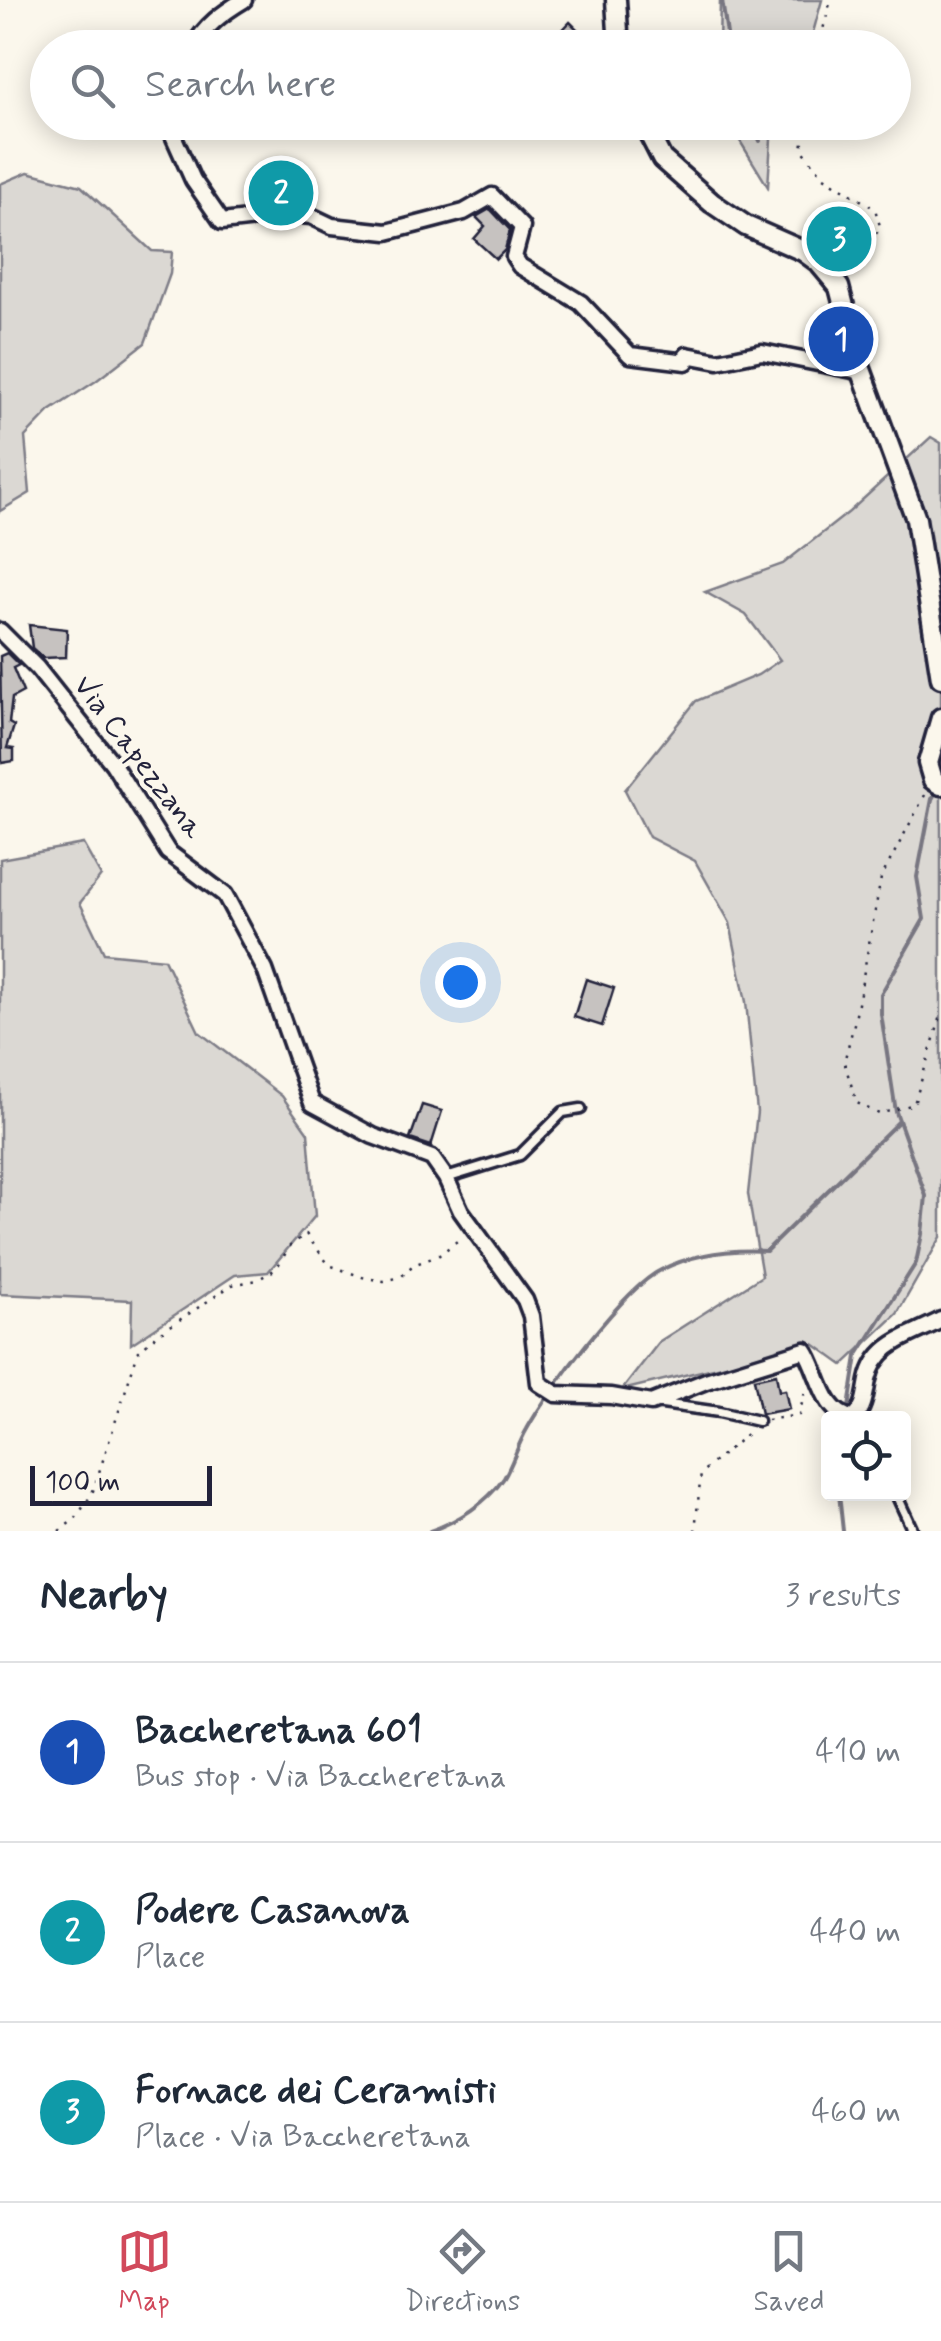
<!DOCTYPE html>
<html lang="en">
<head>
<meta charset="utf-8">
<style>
  :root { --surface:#fff; --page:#f6f6f7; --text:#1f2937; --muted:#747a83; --line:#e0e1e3; --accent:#d1495b }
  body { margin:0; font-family:Mynerve,sans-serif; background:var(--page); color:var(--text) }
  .controls { position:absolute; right:30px; bottom:30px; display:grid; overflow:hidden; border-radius:10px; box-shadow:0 5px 25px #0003 }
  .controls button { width:90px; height:90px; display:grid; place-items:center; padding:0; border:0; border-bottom:2px solid var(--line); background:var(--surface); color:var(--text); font:50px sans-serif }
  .scale { position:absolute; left:30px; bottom:25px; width:182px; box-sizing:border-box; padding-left:10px; border:5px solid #22223b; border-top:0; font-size:28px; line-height:35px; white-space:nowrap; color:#22223b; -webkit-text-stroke:8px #fbf7ec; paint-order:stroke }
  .you { position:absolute; left:460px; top:982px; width:35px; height:35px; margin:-25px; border:8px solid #fff; border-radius:50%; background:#1a73e8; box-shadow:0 0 0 15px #1a73e833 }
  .badge { display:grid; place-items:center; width:65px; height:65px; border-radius:50%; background:var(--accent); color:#fff; font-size:32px; font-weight:700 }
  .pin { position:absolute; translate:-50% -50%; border:5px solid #fff; box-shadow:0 2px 10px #0006 }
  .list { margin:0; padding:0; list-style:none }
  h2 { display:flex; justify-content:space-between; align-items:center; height:130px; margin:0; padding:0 40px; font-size:42px }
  h2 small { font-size:32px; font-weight:400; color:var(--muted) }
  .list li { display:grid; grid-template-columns:65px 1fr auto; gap:30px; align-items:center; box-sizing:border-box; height:180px; padding:0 40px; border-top:2px solid var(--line) }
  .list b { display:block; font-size:38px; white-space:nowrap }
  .list p { margin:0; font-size:32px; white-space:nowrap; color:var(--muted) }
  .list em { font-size:32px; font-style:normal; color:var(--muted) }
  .icon { flex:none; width:55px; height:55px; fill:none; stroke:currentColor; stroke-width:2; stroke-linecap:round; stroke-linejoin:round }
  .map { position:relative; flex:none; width:941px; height:1531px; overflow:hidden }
  .search { position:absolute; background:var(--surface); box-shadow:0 5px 25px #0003; left:30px; right:30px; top:30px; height:110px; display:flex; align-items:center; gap:25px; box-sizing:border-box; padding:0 35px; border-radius:55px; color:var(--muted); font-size:38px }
  .sheet { height:670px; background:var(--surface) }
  nav { display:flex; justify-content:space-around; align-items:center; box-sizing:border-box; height:140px; border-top:2px solid var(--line); background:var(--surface); font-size:28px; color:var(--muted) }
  nav a { display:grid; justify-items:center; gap:5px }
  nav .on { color:var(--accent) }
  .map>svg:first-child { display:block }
  .green { fill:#dbd8d3; stroke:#7e7d87; stroke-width:2.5 }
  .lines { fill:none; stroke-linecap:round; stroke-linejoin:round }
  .stream { stroke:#787681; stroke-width:4 }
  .building { fill:#c6c2c0; stroke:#22223b; stroke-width:2.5 }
  .service-casing { stroke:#22223b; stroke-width:15 }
  .minor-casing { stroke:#22223b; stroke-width:21 }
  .tertiary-casing { stroke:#22223b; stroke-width:25 }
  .path { stroke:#22223b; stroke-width:2.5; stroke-dasharray:2.5 8; stroke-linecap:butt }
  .service { stroke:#fbf7ec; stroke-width:8 }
  .minor { stroke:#fbf7ec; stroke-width:14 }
  .tertiary { stroke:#fbf7ec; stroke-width:18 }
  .labels { text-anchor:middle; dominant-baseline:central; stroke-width:9; stroke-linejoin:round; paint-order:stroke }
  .street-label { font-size:30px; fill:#22223b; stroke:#fbf7ec }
</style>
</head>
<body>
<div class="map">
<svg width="941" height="1531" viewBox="0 0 941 1531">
  <rect width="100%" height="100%" fill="#fbf7ec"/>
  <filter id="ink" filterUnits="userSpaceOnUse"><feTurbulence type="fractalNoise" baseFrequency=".01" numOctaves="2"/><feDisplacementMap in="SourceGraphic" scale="20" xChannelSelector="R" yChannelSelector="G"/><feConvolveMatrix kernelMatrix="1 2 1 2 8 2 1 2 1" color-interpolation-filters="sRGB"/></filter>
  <g filter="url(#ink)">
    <g class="green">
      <polygon points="720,0 822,0 809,47 719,48"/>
      <polygon points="729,123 772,123 768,187"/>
      <polygon points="28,172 81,186 152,251 172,252 170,274 145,343 96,381 50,411 25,437 30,493 0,511 0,184"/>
      <polygon points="931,437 941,443 941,1237 897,1314 843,1365 814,1344 622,1390 660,1341 762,1276 748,1194 757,1112 746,1002 730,923 695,861 649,837 625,790 696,701 758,675 780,660 746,615 705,592 783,564 849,512"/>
      <polygon points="83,844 101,876 80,903 104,953 164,959 199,1032 282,1096 308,1133 315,1216 268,1272 235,1275 131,1344 132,1300 0,1294 0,859"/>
    </g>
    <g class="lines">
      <g class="stream">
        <polyline points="722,0 729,48"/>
        <polyline points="752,122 760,141"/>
        <polyline points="848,1414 857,1356 916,1263 922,1234 926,1196 896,1112 881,1014 881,994 924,919 917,877 932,799 938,788"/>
        <polyline points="839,1494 843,1531"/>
        <path d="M 430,1531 C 458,1521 487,1503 504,1478 C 513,1463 518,1444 527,1429 C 548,1391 624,1288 661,1270 C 693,1254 731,1249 766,1251 L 899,1121"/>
      </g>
    </g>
    <g class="building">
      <polygon points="570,22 596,48 563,48 554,39"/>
      <polygon points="287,164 289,203 274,204 273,182 263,183 262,165"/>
      <polygon points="490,209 510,230 505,250 496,259 474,239 485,226 476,217"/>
      <polygon points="830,219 853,238 836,258 821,245 826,239 819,232"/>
      <polygon points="29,625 67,629 66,657 43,658 32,648"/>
      <polygon points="7,653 19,665 13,668 23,692 12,698 9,723 14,726 7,748 14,749 14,761 2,763 0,656"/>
      <polygon points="586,979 614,988 602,1026 574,1017"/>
      <polygon points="422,1105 442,1111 431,1146 410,1139"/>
      <polygon points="776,1374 779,1391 785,1390 789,1409 761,1414 754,1379"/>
    </g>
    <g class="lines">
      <g class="service-casing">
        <g id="service">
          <polyline points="446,1178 520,1155 563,1112 581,1109"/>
          <polyline points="655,1403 719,1412 758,1421"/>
          <polyline points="896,1494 913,1531"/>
        </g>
      </g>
      <g class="minor-casing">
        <g id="minor">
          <path d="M 193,48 C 204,26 224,12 244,0"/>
          <polyline points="167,122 193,180 222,222 291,214 311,216 332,226 387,232 464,212 492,196 522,227 514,257 520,266 581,303 630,355 686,362 687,355 718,361 762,352 863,372"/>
          <path d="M 0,631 L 37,668 L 113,764 L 168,852 L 225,895 L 265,970 L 312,1103 L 373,1136 L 432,1158 L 446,1178 L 461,1211 L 525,1300 L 531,1316 L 539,1383 L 556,1394 L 611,1396 L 651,1403 L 706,1381 L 805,1350 C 819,1370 822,1414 853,1418"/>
          <path d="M 855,1418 C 865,1406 865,1395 868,1380 C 876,1342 912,1336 941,1320"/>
        </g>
      </g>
      <g class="tertiary-casing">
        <g id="tertiary">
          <polyline points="616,0 619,48"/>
          <polyline points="643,122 662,159 712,203 746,226 803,251 818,262 839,287 858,361 916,519 941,678"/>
          <polyline points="941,718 928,763 933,780 941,785"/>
        </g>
      </g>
      <g class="path">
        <polyline points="818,48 831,0"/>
        <polyline points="806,122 802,149 824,177 875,209 880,226 870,247 843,266"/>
        <polyline points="925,795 881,878 855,1020 844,1062 857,1103 879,1114 914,1104 941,1016"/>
        <polyline points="767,1420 799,1415 806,1387"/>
        <polyline points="59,1531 75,1519 92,1494 138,1352 154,1337 232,1285 257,1280 276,1269 290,1246 306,1234 329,1265 365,1278 384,1281 401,1277 413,1265 438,1256 461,1238"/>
        <polyline points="695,1531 701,1473 749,1432"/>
      </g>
      <use href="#service" class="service"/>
      <use href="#minor" class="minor"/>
      <use href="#tertiary" class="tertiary"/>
    </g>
  </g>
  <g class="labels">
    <g class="street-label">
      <text transform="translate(138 757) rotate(53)">Via Capezzana</text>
    </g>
  </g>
</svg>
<div class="controls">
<button><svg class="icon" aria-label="locate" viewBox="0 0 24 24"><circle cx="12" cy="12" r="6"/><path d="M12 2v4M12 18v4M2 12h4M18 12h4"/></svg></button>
</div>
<div class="scale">100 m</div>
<div class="you"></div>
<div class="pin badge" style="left:841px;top:339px;background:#1a4fb4">1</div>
<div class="pin badge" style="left:281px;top:193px;background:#0f9aa8">2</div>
<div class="pin badge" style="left:839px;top:239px;background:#0f9aa8">3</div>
<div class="search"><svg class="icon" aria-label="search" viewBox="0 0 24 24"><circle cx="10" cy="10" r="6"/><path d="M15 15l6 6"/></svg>Search here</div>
</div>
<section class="sheet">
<h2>Nearby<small>3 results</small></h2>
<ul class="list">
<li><span class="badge" style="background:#1a4fb4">1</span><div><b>Baccheretana 601</b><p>Bus stop · Via Baccheretana</p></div><em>410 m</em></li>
<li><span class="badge" style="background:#0f9aa8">2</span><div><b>Podere Casanova</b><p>Place</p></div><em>440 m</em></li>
<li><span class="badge" style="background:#0f9aa8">3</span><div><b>Fornace dei Ceramisti</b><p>Place · Via Baccheretana</p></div><em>460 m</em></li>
</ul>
</section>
<nav>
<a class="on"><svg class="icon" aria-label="map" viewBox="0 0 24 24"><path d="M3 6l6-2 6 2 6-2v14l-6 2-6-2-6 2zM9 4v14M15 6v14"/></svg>Map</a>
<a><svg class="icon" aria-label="directions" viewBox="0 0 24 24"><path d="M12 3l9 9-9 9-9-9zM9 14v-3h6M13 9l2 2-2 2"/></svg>Directions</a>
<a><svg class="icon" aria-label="saved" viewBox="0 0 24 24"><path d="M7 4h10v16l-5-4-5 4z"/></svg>Saved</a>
</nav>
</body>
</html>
